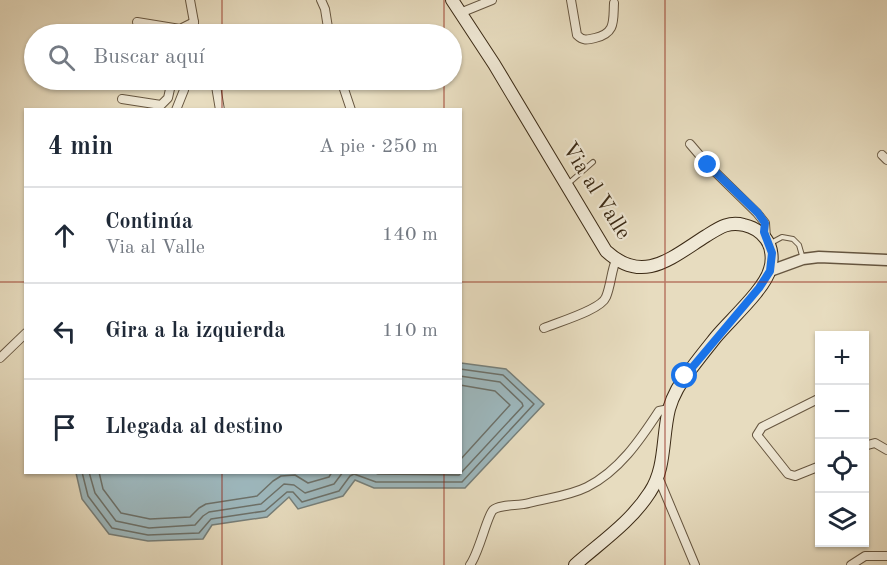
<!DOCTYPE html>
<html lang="es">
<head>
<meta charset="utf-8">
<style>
  :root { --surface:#fff; --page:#f6f6f7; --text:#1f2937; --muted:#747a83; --line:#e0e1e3 }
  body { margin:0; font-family:"Old Standard TT",serif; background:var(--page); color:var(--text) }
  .controls { position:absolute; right:18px; bottom:18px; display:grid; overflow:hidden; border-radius:0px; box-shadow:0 2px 4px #0004 }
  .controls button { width:54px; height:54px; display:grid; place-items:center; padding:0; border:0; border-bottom:2px solid var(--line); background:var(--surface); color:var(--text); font:30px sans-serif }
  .stop { position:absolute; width:18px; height:18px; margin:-14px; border:4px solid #1a73e8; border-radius:50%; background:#fff }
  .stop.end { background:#1a73e8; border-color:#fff; box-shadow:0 2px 6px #0008 }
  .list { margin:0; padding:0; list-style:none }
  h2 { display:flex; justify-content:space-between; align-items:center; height:78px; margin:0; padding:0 24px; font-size:26px }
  h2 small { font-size:20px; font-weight:400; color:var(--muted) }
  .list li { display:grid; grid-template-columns:39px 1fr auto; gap:18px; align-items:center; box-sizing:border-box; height:96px; padding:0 24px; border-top:2px solid var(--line) }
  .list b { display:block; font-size:22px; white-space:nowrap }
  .list p { margin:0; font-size:20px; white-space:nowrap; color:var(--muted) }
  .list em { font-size:20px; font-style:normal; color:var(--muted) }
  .icon { flex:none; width:33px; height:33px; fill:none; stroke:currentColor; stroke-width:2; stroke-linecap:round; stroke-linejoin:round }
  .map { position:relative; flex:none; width:887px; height:565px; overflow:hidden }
  .search { position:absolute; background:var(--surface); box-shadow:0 2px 4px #0004; left:24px; top:24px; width:438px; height:66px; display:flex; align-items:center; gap:15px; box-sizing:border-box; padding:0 21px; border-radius:33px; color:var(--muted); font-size:22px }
  .panel { position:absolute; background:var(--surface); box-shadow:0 2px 4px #0004; left:24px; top:108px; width:438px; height:366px; border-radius:0px }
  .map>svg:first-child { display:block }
  .water { fill:#9db8be; stroke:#767f7a; stroke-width:1.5 }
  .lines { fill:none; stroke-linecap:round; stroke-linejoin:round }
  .shore { stroke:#6c716a; stroke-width:1.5 }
  .service-casing { stroke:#665640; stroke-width:6 }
  .minor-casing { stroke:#665640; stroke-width:10 }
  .tertiary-casing { stroke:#665640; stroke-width:13 }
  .secondary-casing { stroke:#3b2a15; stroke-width:14 }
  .service { stroke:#efe8d5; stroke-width:4 }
  .minor { stroke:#efe8d5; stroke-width:8 }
  .tertiary { stroke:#efe8d5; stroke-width:10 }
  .secondary { stroke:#efe8d5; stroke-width:12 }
  .route { stroke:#1a73e8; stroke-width:8 }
  .grid { fill:none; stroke:#8f2418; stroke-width:1.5; stroke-opacity:0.55 }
  .labels { text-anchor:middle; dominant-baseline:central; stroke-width:4.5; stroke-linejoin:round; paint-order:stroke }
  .street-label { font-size:22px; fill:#3b2a15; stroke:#efe8d5 }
</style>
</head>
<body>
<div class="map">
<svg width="887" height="565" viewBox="0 0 887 565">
  <rect width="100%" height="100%" fill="#e7dcbf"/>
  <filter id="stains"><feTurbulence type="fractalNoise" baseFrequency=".00333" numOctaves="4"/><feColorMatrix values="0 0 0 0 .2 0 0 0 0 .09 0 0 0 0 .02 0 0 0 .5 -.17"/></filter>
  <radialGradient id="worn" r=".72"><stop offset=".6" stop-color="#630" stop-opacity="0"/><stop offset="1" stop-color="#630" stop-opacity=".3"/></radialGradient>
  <polygon class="water" points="461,363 506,369 544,404 465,488 374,488 355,480 343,496 298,509 289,497 267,517 212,525 203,539 148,541 109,534 82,499 76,473 460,472"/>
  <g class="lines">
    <g class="shore">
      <polyline points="460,385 495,391 510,405 460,460"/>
      <polyline points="82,472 88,496 112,528 148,535 199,533 211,519 265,511 287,492 293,492 302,502 339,491 350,476 354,474 376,482 462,482 534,404 503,375 460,369"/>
      <polyline points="89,472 95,493 116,521 149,528 195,525 203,516 209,512 261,504 284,484 294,485 305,493 334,484 343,472"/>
      <polyline points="99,472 103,489 121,513 150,519 190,517 199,508 206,504 257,496 273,481 281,476 295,475 308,483 329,477 332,472"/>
      <polyline points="373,472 378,474 459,475 523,406 522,403 500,382 460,376"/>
    </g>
    <g class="service-casing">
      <g id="service">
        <polyline points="569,183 593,162"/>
        <polyline points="771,243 782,237 793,239 799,245 803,259"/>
      </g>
    </g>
    <g class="minor-casing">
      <g id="minor">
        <polyline points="190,0 194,22 193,34"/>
        <polyline points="321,0 325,9 329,34"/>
        <path d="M 571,0 L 577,35 C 583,41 587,40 595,38 C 616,33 613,21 614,3"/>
        <polyline points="460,13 492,0"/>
        <polyline points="137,22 180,29 194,22"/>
        <polyline points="215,80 220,110"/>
        <polyline points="341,80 351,110"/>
        <polyline points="122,99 161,105 168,98 172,80"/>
        <polyline points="176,110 184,90 186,80"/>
        <polyline points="690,144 708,165 757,213 765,223 766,238"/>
        <polyline points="882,155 887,160"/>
        <path d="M 544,328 C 558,322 601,310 606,297 C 611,285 611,272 616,260"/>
        <polyline points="0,358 26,333"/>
        <polyline points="820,398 762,427 757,435 788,474 795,476 820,466"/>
        <polyline points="864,446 875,443 887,450"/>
        <polyline points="659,479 695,565"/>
        <path d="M 470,565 C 479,553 487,516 493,510 C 500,504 519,506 529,503 C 548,498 569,496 587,487 C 619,471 640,440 659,411 L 669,409"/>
        <polyline points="851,565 865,556 887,556"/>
      </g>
    </g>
    <g class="tertiary-casing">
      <polyline id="tertiary" points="770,271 803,259 819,257 887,260"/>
    </g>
    <g class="secondary-casing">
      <path id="secondary" d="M 452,0 L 494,64 L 606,251 C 643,285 671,258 706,236 C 719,228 728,221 744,225 C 753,227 760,231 766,239 C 772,247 773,260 770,269 C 765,289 730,320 716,337 C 708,347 699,358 691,369 C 682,380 673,395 669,409 C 662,437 666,468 650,492 C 631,522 601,542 575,565"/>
    </g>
    <use href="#service" class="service"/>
    <use href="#minor" class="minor"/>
    <use href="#tertiary" class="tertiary"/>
    <use href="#secondary" class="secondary"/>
  </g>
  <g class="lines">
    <polyline class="route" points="685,376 759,288 770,271 772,253 764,232 765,223 758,213 708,165"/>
  </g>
  <path class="grid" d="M 222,0 L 222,34M 444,0 L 444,34M 665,0 L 665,565M 222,80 L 222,110M 444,80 L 444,110M 0,282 L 26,282M 460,282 L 887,282M 222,472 L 222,565M 444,472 L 444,565"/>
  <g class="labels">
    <g class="street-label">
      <text transform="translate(596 191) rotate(58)">Via al Valle</text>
    </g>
  </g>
  <rect width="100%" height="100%" filter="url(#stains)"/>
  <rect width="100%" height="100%" fill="url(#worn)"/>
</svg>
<div class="controls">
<button>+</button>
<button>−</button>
<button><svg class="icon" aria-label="locate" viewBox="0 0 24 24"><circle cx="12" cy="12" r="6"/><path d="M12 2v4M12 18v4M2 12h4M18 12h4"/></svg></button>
<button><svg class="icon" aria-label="layers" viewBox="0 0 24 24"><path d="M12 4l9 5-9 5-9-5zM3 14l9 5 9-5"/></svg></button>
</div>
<div class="stop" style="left:685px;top:376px"></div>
<div class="stop end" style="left:708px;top:165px"></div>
<div class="search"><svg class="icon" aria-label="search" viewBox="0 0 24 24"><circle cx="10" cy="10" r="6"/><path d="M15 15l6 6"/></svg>Buscar aquí</div>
<section class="panel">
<h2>4 min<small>A pie · 250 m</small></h2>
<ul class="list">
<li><svg class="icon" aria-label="ahead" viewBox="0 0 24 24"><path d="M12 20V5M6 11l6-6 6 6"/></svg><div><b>Continúa</b><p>Via al Valle</p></div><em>140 m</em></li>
<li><svg class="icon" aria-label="left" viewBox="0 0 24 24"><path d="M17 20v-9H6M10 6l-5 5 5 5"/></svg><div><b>Gira a la izquierda</b></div><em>110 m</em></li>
<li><svg class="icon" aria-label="arrive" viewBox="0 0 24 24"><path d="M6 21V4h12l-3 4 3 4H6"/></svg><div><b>Llegada al destino</b></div></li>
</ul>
</section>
</div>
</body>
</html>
